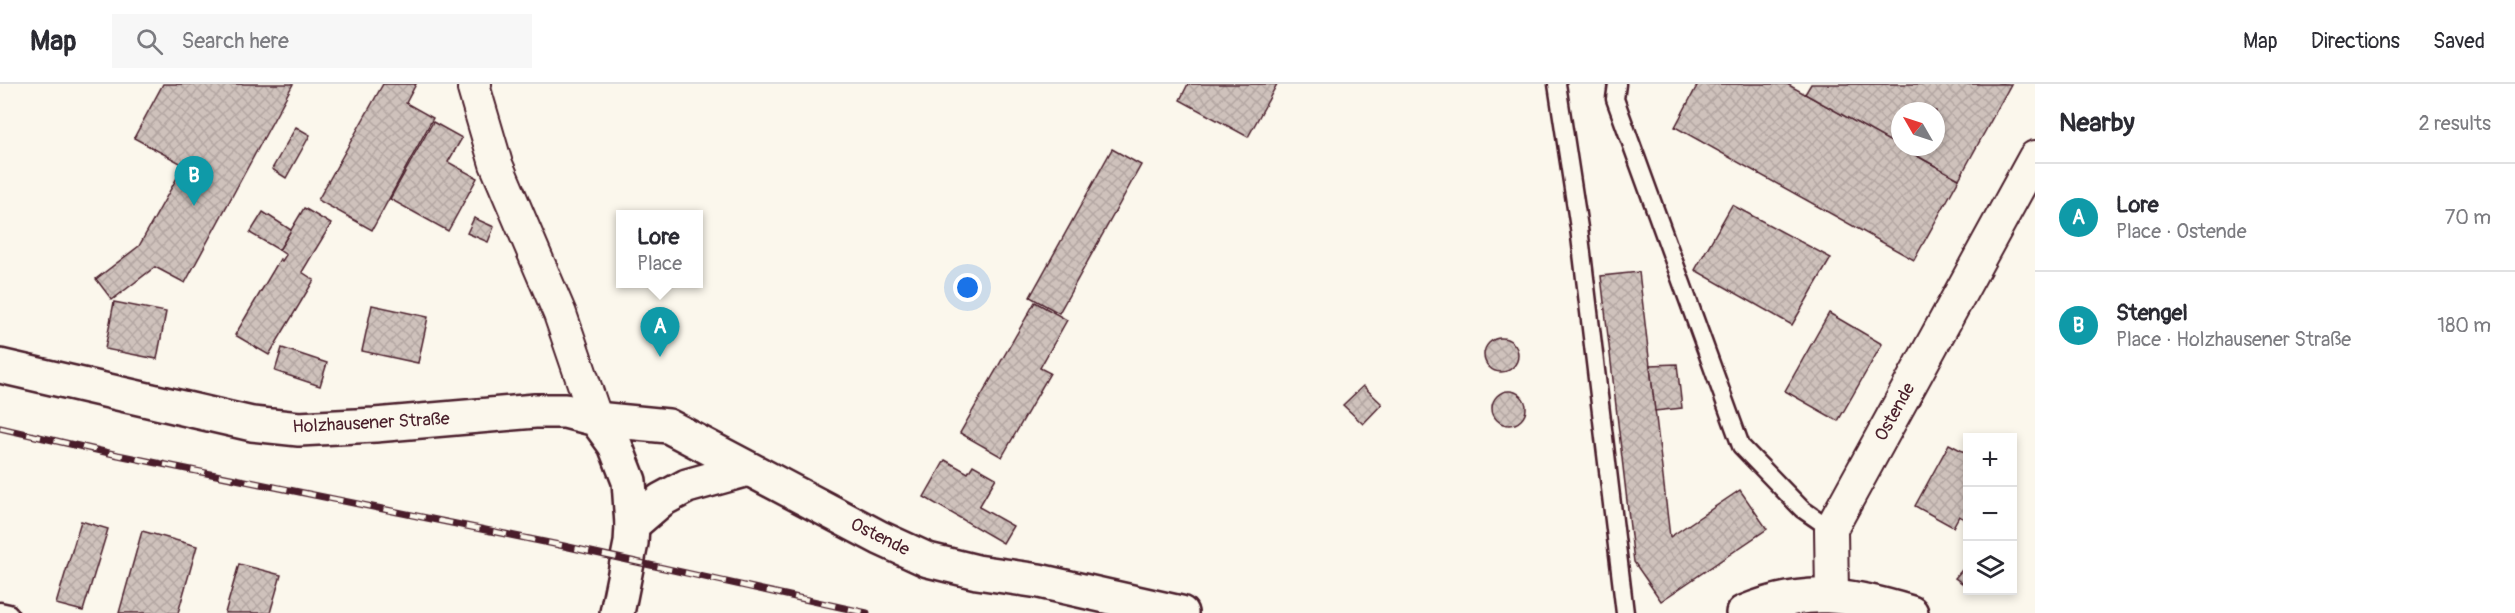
<!DOCTYPE html>
<html lang="en">
<head>
<meta charset="utf-8">
<style>
  :root { --surface:#fff; --page:#f7f7f7; --text:#2b2b33; --muted:#7c7c81; --line:#e1e1e2; --accent:#111827 }
  body { margin:0; font-family:Pangolin,sans-serif; background:var(--page); color:var(--text) }
  .controls { position:absolute; right:18px; bottom:18px; display:grid; overflow:hidden; border-radius:0px; box-shadow:0 3px 9px #0003 }
  .controls button { width:54px; height:54px; display:grid; place-items:center; padding:0; border:0; border-bottom:2px solid var(--line); background:var(--surface); color:var(--text); font:30px sans-serif }
  .compass { position:absolute; left:1891px; top:18px; width:54px; height:54px; border-radius:50%; background:var(--surface); box-shadow:0 3px 9px #0003; rotate:309deg }
  .you { position:absolute; left:968px; top:204px; width:21px; height:21px; margin:-15px; border:4px solid #fff; border-radius:50%; background:#1a73e8; box-shadow:0 0 0 9px #1a73e833 }
  .badge { display:grid; place-items:center; width:39px; height:39px; border-radius:50%; background:var(--accent); color:#fff; font-size:20px; font-weight:700 }
  .pin { position:absolute; translate:-50% -50px; filter:drop-shadow(0 2px 3px #0008) }
  .pin::after { content:''; position:absolute; top:32px; width:21px; height:18px; background:inherit; clip-path:polygon(0 0,100% 0,50% 100%) }
  .popup { position:absolute; left:616px; top:126px; width:87px; height:78px; box-sizing:border-box; display:grid; place-content:center; border-radius:0px; background:var(--surface); filter:drop-shadow(0 2px 4px #0005); font-size:20px; white-space:nowrap; color:var(--muted) }
  .popup b { font-size:22px; color:var(--text) }
  .popup::after { content:''; position:absolute; left:50%; top:100%; margin-left:-12px; border:12px solid transparent; border-top-color:var(--surface) }
  .list { margin:0; padding:0; list-style:none }
  h2 { display:flex; justify-content:space-between; align-items:center; height:78px; margin:0; padding:0 24px; font-size:26px }
  h2 small { font-size:20px; font-weight:400; color:var(--muted) }
  .list li { display:grid; grid-template-columns:39px 1fr auto; gap:18px; align-items:center; box-sizing:border-box; height:108px; padding:0 24px; border-top:2px solid var(--line) }
  .list b { display:block; font-size:22px; white-space:nowrap }
  .list p { margin:0; font-size:20px; white-space:nowrap; color:var(--muted) }
  .list em { font-size:20px; font-style:normal; color:var(--muted) }
  .icon { flex:none; width:33px; height:33px; fill:none; stroke:currentColor; stroke-width:2; stroke-linecap:round; stroke-linejoin:round }
  .map { position:relative; flex:none; width:2035px; height:529px; overflow:hidden }
  header { display:flex; align-items:center; gap:36px; box-sizing:border-box; height:84px; padding:0 30px; background:var(--surface); border-bottom:2px solid var(--line) }
  header strong { font-size:28px }
  nav { display:flex; gap:33px; margin-inline-start:auto; font-size:21px }
  .search { width:420px; height:54px; background:var(--page); display:flex; align-items:center; gap:15px; box-sizing:border-box; padding:0 21px; border-radius:0px; color:var(--muted); font-size:22px }
  main { display:flex }
  aside { flex:1; background:var(--surface) }
  .map>svg:first-child { display:block }
  .building { fill:url(#building-cross-hatch); stroke:#4a1f2b; stroke-width:1.5 }
  .lines { fill:none; stroke-linecap:round; stroke-linejoin:round }
  .service-casing { stroke:#4a1f2b; stroke-width:21 }
  .minor-casing { stroke:#4a1f2b; stroke-width:36 }
  .tertiary-casing { stroke:#4a1f2b; stroke-width:38 }
  .secondary-casing { stroke:#4a1f2b; stroke-width:38 }
  .service { stroke:#fbf7ec; stroke-width:16 }
  .minor { stroke:#fbf7ec; stroke-width:32 }
  .tertiary { stroke:#fbf7ec; stroke-width:33 }
  .secondary { stroke:#fbf7ec; stroke-width:33 }
  .rail-casing { stroke:#4a1f2b; stroke-width:7 }
  .rail { stroke:#fbf7ec; stroke-width:4.5; stroke-dasharray:14; stroke-linecap:butt }
  .labels { text-anchor:middle; dominant-baseline:central; stroke-width:4.5; stroke-linejoin:round; paint-order:stroke }
  .street-label { font-size:18px; fill:#4a1f2b; stroke:#fbf7ec }
</style>
</head>
<body>
<header>
<strong>Map</strong>
<div class="search"><svg class="icon" aria-label="search" viewBox="0 0 24 24"><circle cx="10" cy="10" r="6"/><path d="M15 15l6 6"/></svg>Search here</div>
<nav><a>Map</a><a>Directions</a><a>Saved</a></nav>
</header>
<main>
<div class="map">
<svg width="2035" height="529" viewBox="0 0 2035 529">
  <defs>
    <pattern id="building-cross-hatch" width="8" height="8" patternUnits="userSpaceOnUse" patternTransform="scale(1.5)"><rect width="8" height="8" fill="#cfc2bc"/><path d="M0 0l8 8M0 8l8-8" fill="none" stroke="#b3a6a2"/></pattern>
  </defs>
  <rect width="100%" height="100%" fill="#fbf7ec"/>
  <filter id="ink" filterUnits="userSpaceOnUse"><feTurbulence type="fractalNoise" baseFrequency=".0167" numOctaves="2"/><feDisplacementMap in="SourceGraphic" scale="12" xChannelSelector="R" yChannelSelector="G"/><feConvolveMatrix kernelMatrix="1 2 1 2 8 2 1 2 1" color-interpolation-filters="sRGB"/></filter>
  <g filter="url(#ink)">
    <g class="building">
      <polygon points="163,0 293,0 185,199 155,183 112,216 96,195 139,162 184,81 134,54"/>
      <polygon points="383,0 416,0 406,19 433,34 372,146 318,116"/>
      <polygon points="1188,0 1277,0 1248,53 1180,16"/>
      <polygon points="1698,0 1787,0 1959,95 1914,176 1675,43"/>
      <polygon points="1811,0 2011,0 1959,95 1901,63 1936,63 1936,27 1900,27 1900,63 1805,10"/>
      <polygon points="433,38 462,54 448,78 477,94 448,147 390,115"/>
      <polygon points="296,43 310,51 286,94 272,85"/>
      <polygon points="1112,65 1141,81 1059,229 1030,213"/>
      <polygon points="1732,121 1831,174 1792,241 1695,186"/>
      <polygon points="304,124 331,140 302,188 314,196 269,271 235,251 280,175 282,177 286,171 279,166"/>
      <polygon points="263,128 291,146 279,166 250,149"/>
      <polygon points="474,134 494,143 488,158 467,149"/>
      <polygon points="1639,188 1670,453 1740,406 1767,445 1661,517 1634,478 1601,192"/>
      <polygon points="114,218 166,228 157,275 105,265"/>
      <polygon points="1035,218 1067,236 1040,284 1050,289 1002,373 960,349"/>
      <polygon points="372,221 428,233 418,279 362,267"/>
      <polygon points="1829,229 1882,260 1838,337 1785,307"/>
      <circle cx="1501" cy="271" r="17"/>
      <polygon points="282,264 327,279 320,302 275,287"/>
      <polygon points="1677,280 1682,324 1655,327 1650,281"/>
      <polygon points="1363,302 1382,320 1363,340 1343,321"/>
      <circle cx="1509" cy="324" r="17"/>
      <polygon points="1949,360 1968,370 1968,437 1959,432 1953,443 1915,422"/>
      <polygon points="945,376 968,389 973,381 996,394 979,423 1013,442 1003,459 924,413"/>
      <polygon points="81,437 108,445 83,527 56,520"/>
      <polygon points="142,447 197,462 178,529 119,529"/>
      <polygon points="1968,479 1968,503 1955,494"/>
      <polygon points="239,480 281,491 270,529 225,529"/>
    </g>
    <g class="lines">
      <g class="service-casing">
        <g id="service">
          <polyline points="1557,0 1579,144 1625,529"/>
          <polyline points="1617,0 1615,15 1741,362 1802,425 1831,445"/>
          <polyline points="0,527 9,529"/>
        </g>
      </g>
      <g class="minor-casing">
        <g id="minor">
          <polyline points="475,0 474,5 496,80 560,230 596,335"/>
          <polyline points="1832,510 1831,445 2035,73"/>
        </g>
      </g>
      <g class="tertiary-casing">
        <g id="tertiary">
          <polyline points="596,335 668,342 880,454 928,476 977,488 1039,497 1181,529"/>
          <polyline points="632,441 661,416 687,402 748,385"/>
          <path d="M 1743,529 C 1805,502 1849,510 1911,529"/>
        </g>
      </g>
      <g class="secondary-casing">
        <polyline id="secondary" points="0,282 252,340 299,345 375,341 535,327 565,327 596,335 615,361 629,397 632,441 631,459 617,529"/>
      </g>
      <use href="#service" class="service"/>
      <use href="#minor" class="minor"/>
      <use href="#tertiary" class="tertiary"/>
      <use href="#secondary" class="secondary"/>
      <g class="rail-casing">
        <polyline id="rail" points="0,344 118,371 564,462 867,529"/>
      </g>
      <use href="#rail" class="rail"/>
    </g>
  </g>
  <g class="labels">
    <g class="street-label">
      <text transform="translate(1895 328) rotate(-61)">Ostende</text>
      <text transform="translate(371 339) rotate(-3)">Holzhausener Straße</text>
      <text transform="translate(880 453) rotate(26)">Ostende</text>
    </g>
  </g>
</svg>
<div class="controls">
<button>+</button>
<button>−</button>
<button><svg class="icon" aria-label="layers" viewBox="0 0 24 24"><path d="M12 4l9 5-9 5-9-5zM3 14l9 5 9-5"/></svg></button>
</div>
<svg class="compass" viewBox="-18 -18 36 36"><path d="M0-13l5 13h-10z" fill="#e53935"/><path d="M0 13l5-13h-10z" fill="#7c7c81"/></svg>
<div class="you"></div>
<div class="pin badge" style="left:660px;top:273px;background:#0f9aa8">A</div>
<div class="popup"><b>Lore</b>Place</div>
<div class="pin badge" style="left:194px;top:122px;background:#0f9aa8">B</div>
</div>
<aside>
<h2>Nearby<small>2 results</small></h2>
<ul class="list">
<li><span class="badge" style="background:#0f9aa8">A</span><div><b>Lore</b><p>Place · Ostende</p></div><em>70 m</em></li>
<li><span class="badge" style="background:#0f9aa8">B</span><div><b>Stengel</b><p>Place · Holzhausener Straße</p></div><em>180 m</em></li>
</ul>
</aside>
</main>
</body>
</html>
